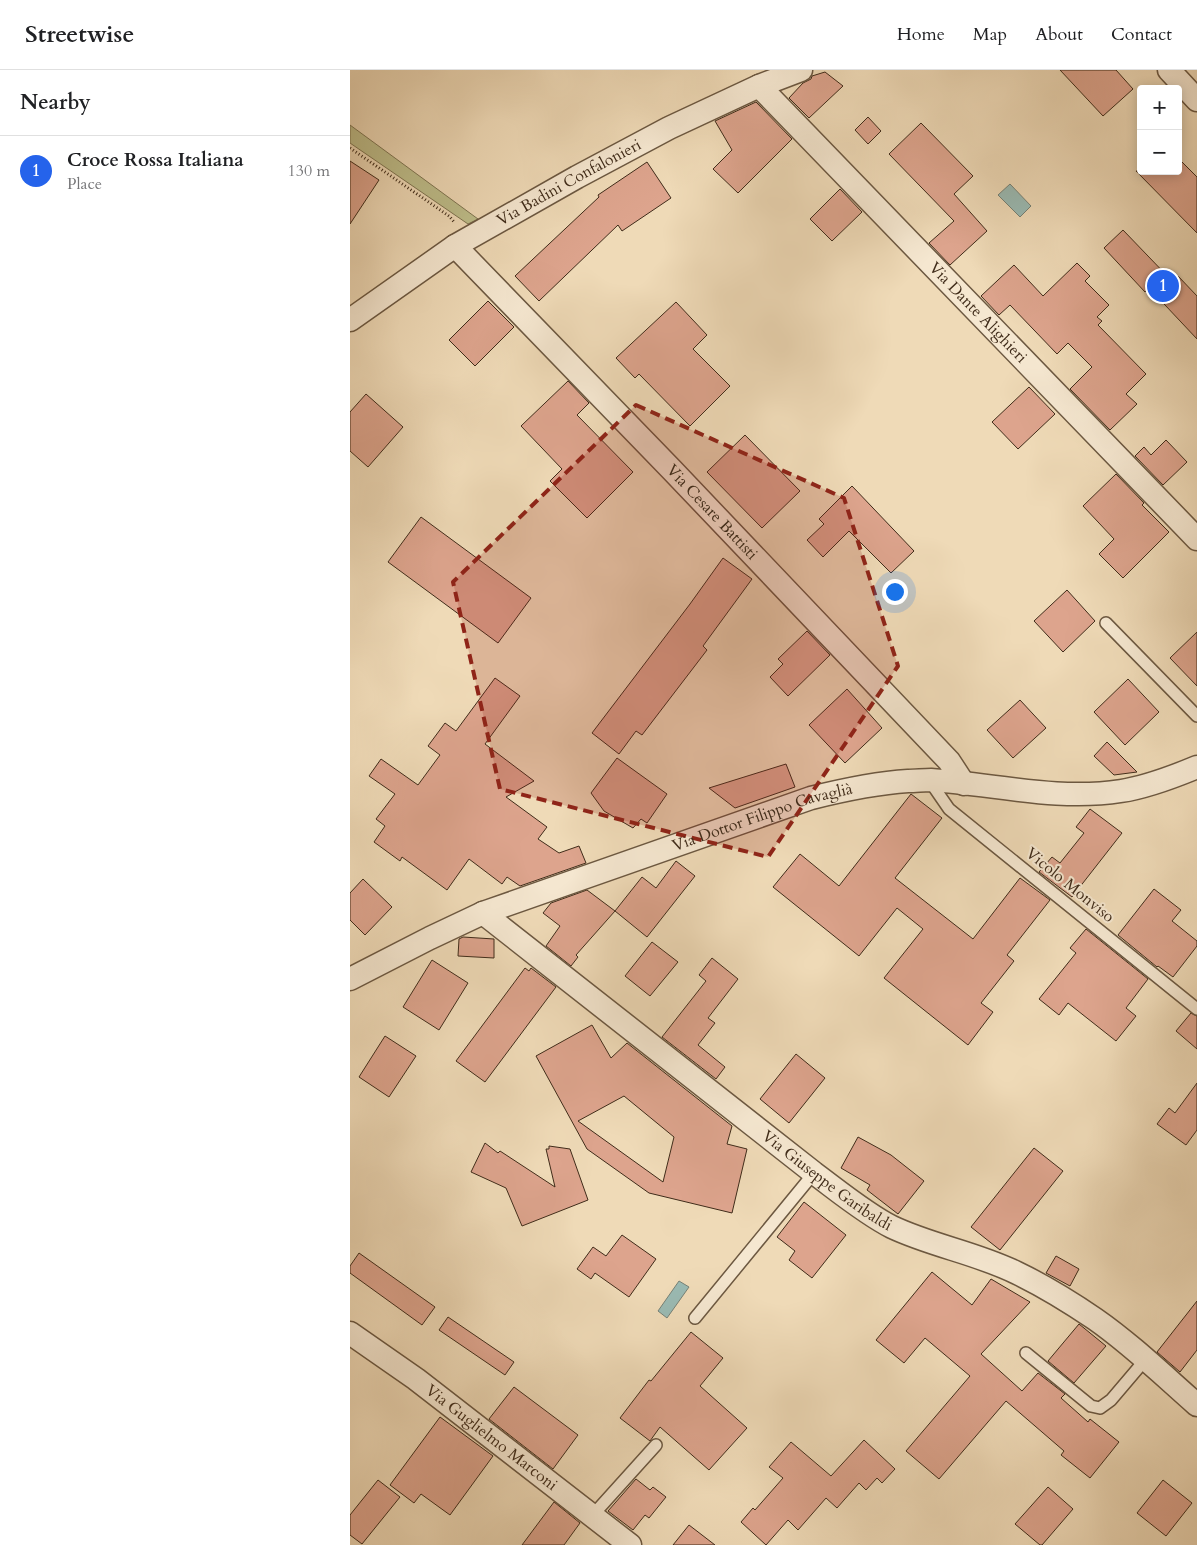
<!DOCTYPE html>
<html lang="en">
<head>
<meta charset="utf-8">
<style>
  :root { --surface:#fff; --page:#f2f2f2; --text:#202124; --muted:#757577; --line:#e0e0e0; --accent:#2563eb }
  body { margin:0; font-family:Cardo,serif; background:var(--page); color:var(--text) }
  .controls { position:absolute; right:15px; top:15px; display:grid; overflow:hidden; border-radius:5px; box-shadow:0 2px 12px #0003 }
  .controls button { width:45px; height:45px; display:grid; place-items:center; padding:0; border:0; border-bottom:1px solid var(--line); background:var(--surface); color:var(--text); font:25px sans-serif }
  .you { position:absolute; left:544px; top:521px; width:18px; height:18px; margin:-12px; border:4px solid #fff; border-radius:50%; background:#1a73e8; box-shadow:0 0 0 8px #1a73e833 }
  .badge { display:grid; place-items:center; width:32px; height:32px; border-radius:50%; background:var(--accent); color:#fff; font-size:16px; font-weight:700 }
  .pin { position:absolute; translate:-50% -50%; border:2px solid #fff; box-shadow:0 1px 5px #0006 }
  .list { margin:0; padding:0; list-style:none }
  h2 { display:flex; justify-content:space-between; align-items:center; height:65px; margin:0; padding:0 20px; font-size:21px }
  h2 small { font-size:16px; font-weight:400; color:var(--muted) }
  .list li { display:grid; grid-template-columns:32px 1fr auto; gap:15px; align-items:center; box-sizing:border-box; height:70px; padding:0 20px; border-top:1px solid var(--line) }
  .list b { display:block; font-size:19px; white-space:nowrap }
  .list p { margin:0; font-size:16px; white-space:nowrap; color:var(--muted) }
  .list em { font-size:16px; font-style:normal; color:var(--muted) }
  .map { position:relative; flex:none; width:847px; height:1475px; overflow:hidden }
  header { display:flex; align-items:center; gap:30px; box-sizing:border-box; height:70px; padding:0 25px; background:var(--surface); border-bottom:1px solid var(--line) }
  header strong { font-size:24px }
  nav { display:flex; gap:28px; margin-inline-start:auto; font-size:18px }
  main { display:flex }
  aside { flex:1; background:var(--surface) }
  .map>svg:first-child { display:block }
  .green { fill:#bebe8b; stroke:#7f7552 }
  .water { fill:#9abab3; stroke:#768176 }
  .building { fill:#dda48d; stroke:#402c1a; fill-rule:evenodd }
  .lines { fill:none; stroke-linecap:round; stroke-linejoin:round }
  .service-casing { stroke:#6c5841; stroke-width:14 }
  .minor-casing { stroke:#6c5841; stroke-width:25 }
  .path { stroke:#402c1a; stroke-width:3; stroke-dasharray:1 2.5; stroke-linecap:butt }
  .service { stroke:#f5e7d0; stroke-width:11 }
  .minor { stroke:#f5e7d0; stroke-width:22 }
  .marked { fill:#8f2418; fill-opacity:0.2; stroke:#8f2418; stroke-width:4; stroke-dasharray:10 6; stroke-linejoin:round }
  .labels { text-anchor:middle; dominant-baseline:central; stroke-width:4; stroke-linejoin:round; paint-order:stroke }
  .street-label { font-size:16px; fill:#402c1a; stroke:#f5e7d0 }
</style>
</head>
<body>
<header>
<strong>Streetwise</strong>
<nav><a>Home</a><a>Map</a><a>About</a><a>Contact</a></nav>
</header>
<main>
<aside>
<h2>Nearby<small></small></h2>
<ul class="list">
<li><span class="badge">1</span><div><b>Croce Rossa Italiana</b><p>Place</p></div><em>130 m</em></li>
</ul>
</aside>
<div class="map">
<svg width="847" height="1475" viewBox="0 0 847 1475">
  <rect width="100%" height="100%" fill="#efdab7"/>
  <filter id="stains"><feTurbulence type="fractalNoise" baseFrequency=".004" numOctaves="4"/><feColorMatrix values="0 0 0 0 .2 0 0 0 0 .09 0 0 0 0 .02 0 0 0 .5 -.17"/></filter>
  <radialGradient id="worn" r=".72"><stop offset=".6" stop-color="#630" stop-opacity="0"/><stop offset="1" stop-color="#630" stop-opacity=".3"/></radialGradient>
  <polygon class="green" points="0,55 128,149 118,154 0,73"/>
  <g class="water">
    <polygon points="660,114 681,136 670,147 648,125"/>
    <polygon points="329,1211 339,1217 317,1248 308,1241"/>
  </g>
  <g class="building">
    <polygon points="710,0 766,0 783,19 753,46"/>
    <polygon points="475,2 493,16 459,48 439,28 453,13 461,9 462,6"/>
    <polygon points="406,32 442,69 388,123 363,99 382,80 365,51"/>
    <polygon points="518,47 531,61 518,74 505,60"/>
    <polygon points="571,53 623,106 604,124 637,161 600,195 579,173 604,151 539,84"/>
    <polygon points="828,88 847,107 847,163 786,101 828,101"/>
    <polygon points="0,91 29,110 0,154"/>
    <polygon points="297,92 321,128 272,161 268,155 189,231 165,206 249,127 248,125"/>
    <polygon points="490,119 512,142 482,171 460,149"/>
    <polygon points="773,160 822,211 828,206 847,226 847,269 799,218 795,222 754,178"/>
    <polygon points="727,193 740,206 735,211 759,235 747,247 752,251 748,255 796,304 776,324 787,334 760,360 720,319 742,297 718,273 707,284 660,235 649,245 631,226 664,195 693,226"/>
    <polygon points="138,231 164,257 125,296 99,270"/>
    <polygon points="326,232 357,265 343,279 380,316 340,356 289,304 285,308 266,288"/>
    <polygon points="218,311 239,333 227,345 283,402 237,448 200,411 212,399 171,356"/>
    <polygon points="679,317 705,344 668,379 642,352"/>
    <polygon points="16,324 53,357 18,397 0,381 0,342"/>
    <polygon points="395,365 450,421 412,458 357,402"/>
    <polygon points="816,370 837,392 813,415 785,386 794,377 801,385"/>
    <polygon points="766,404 794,433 792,435 819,462 773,508 749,484 764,469 733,436"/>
    <polygon points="502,416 564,481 541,503 499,461 473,487 457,470 474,454 469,449"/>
    <polygon points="71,447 181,528 148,573 38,492"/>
    <polygon points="373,488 402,509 353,576 357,580 292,665 286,661 269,684 242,663 340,534"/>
    <polygon points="717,520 745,551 713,582 684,551"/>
    <polygon points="457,561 480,585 438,626 420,607 433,594 428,589"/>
    <polygon points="847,562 847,616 820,588"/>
    <polygon points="145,608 170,626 135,674 184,711 156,727 197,757 188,769 209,783 229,776 236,793 170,816 157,807 152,814 119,789 97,820 52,787 50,791 24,772 35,756 26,749 45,724 19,706 31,689 68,715 90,685 78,676 95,653 106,661"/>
    <polygon points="778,609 809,642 775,675 744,642"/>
    <polygon points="497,619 532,658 495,693 459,655"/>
    <polygon points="670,630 696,658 663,688 637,660"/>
    <polygon points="757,672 787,702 764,705 744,686"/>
    <polygon points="267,688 317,724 297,753 291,749 283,758 254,741 241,723"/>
    <polygon points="436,694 445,717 385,738 359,718"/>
    <polygon points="561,724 592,748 545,808 623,869 670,808 700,830 657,885 664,891 631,933 643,942 618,975 534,908 573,859 547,838 509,886 423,817 450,784 489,816"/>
    <polygon points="740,739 772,763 722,827 689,802 702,787 710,793 734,763 726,757"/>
    <polygon points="326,791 345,806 297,867 265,841 292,807 306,818"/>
    <polygon points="13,809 42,837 15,865 0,850 0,823"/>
    <polygon points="804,819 831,840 822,851 847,871 847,876 823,907 808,896 807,897 768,865"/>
    <polygon points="237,820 265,841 226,885 228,887 221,896 196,876 210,856 193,843 201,833"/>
    <polygon points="736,859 798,909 776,938 786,946 766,971 718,933 709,945 689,929 726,883 720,878"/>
    <polygon points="113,867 144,869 144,888 108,886 109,869"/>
    <polygon points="302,872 328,892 300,926 275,906"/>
    <polygon points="362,888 388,909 358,948 365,953 348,975 375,997 366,1009 312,967 356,911 349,905"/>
    <polygon points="82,890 118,913 89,960 53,937"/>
    <polygon points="175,898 179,901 181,898 206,917 135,1012 106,991"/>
    <polygon points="841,943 847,946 847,979 826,961"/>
    <path d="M 242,955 L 261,988 L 277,973 L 382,1056 L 377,1074 L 397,1079 L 382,1143 L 299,1123 L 237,1079 L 186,986 ZM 274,1026 L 324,1067 L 313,1112 L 228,1051 Z"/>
    <polygon points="35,966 66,986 39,1027 9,1007"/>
    <polygon points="446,984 475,1008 439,1053 410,1029"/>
    <polygon points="847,1013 847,1060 836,1075 807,1054 819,1038 825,1043"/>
    <polygon points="508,1067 541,1085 574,1111 548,1144 517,1120 520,1115 491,1098"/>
    <polygon points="135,1073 148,1083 150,1081 205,1117 196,1079 199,1079 199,1076 220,1079 238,1130 172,1156 156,1118 121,1102"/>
    <polygon points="684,1078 713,1101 650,1180 621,1157"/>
    <polygon points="454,1132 496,1165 462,1208 439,1190 445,1181 427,1167"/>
    <polygon points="272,1165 306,1189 279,1227 245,1203 241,1209 227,1199 243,1177 256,1186"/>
    <polygon points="9,1183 85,1237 72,1255 0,1203 0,1196"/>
    <polygon points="706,1186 729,1199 720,1216 696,1203"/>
    <polygon points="582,1202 622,1235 641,1209 680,1232 631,1284 672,1321 688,1303 715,1324 711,1328 738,1352 740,1349 769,1372 740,1408 711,1385 714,1381 656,1331 589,1409 556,1381 620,1306 575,1268 554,1293 526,1270"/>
    <polygon points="847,1231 847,1280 830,1302 807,1282"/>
    <polygon points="98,1247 164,1292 155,1305 89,1260"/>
    <polygon points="729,1254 756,1276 724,1313 698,1291"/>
    <polygon points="341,1262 373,1288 350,1316 397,1358 359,1400 310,1357 300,1371 270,1348 299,1310 301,1311"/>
    <polygon points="164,1317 228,1365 203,1399 139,1349"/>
    <polygon points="90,1347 143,1386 100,1445 71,1424 64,1433 40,1415"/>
    <polygon points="514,1370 545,1399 532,1413 527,1408 516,1420 509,1413 487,1438 476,1428 448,1460 438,1450 416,1475 391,1452 403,1438 405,1440 433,1408 419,1397 441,1372 481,1406"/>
    <polygon points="286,1409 300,1420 303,1417 316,1427 299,1448 295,1445 283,1460 258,1441"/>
    <polygon points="28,1410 50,1427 12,1474 0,1465 0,1445"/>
    <polygon points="813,1410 842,1433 816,1466 787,1443"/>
    <polygon points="698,1417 723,1439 692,1475 690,1475 665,1454"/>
    <polygon points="204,1432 230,1453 214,1475 172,1475"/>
    <polygon points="339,1455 365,1475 323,1475"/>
  </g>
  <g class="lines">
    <g class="service-casing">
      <g id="service">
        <polyline points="756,553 847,646"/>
        <polyline points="579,710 599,739 847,939"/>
        <polyline points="345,1248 464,1103"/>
        <polyline points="676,1283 741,1336 750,1338 761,1330 795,1290"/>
        <polyline points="242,1446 306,1375"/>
      </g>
    </g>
    <g class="minor-casing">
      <g id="minor">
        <polyline points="819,0 847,30"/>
        <path id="s1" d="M 409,16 L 847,469"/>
        <path id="s2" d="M 105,176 L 322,400 L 599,691 L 614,714"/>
        <path id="s3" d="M 0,250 L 105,176 L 227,107 L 319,58 L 409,16 L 451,0"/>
        <path id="s4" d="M 133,843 L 464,1103 C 487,1120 516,1144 542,1157 C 582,1176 627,1183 667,1203 C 694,1216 720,1232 745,1249 C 781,1274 814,1306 847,1335"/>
        <path id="s5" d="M 0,909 L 80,868 L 133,843 L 461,728 C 493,720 525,713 558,711 C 566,711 573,710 581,710 C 644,714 707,731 771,721 C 797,717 823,707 847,697"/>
        <path id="s6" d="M 0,1263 L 66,1309 L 280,1475"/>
      </g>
    </g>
    <polyline class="path" points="0,78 99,146 105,153"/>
    <use href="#service" class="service"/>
    <use href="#minor" class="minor"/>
  </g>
  <path class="marked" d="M 286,335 L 494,428 L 548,596 L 418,787 L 150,719 L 103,512 Z"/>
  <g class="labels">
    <g class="street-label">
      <text stroke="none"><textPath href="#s3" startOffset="259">Via Badini Confalonieri</textPath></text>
      <text stroke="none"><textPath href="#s1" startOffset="315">Via Dante Alighieri</textPath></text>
      <text stroke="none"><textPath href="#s2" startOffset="370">Via Cesare Battisti</textPath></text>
      <text stroke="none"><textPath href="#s5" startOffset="444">Via Dottor Filippo Cavaglià</textPath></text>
      <text transform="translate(720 815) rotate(39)">Vicolo Monviso</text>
      <text stroke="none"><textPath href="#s4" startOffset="436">Via Giuseppe Garibaldi</textPath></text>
      <text stroke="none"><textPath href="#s6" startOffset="176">Via Guglielmo Marconi</textPath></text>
    </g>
  </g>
  <rect width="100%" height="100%" filter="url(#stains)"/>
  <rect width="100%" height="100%" fill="url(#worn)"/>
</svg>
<div class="controls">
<button>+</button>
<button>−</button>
</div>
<div class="you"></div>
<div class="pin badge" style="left:813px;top:216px">1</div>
</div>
</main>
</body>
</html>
